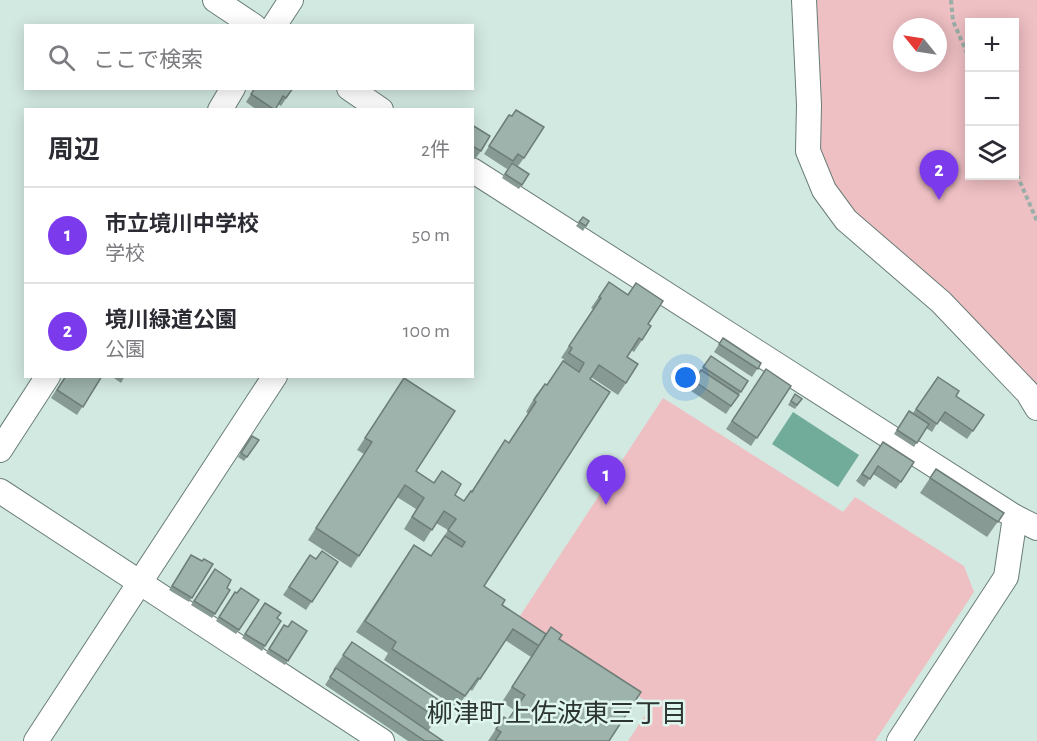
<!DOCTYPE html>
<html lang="ja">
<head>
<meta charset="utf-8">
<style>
  :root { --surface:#fff; --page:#f2f2f3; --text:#2b2b33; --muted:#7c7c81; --line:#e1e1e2; --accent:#7c3aed }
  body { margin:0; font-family:"Alegreya Sans","Noto Sans JP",sans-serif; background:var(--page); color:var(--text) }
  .controls { position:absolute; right:18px; top:18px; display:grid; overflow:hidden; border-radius:0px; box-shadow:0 3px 15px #0003 }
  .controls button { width:54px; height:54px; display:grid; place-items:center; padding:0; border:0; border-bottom:2px solid var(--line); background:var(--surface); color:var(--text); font:30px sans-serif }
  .compass { position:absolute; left:893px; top:18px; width:54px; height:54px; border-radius:50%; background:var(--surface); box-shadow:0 3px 15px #0003; rotate:300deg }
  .you { position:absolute; left:686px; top:378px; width:21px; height:21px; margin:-15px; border:4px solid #fff; border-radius:50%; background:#1a73e8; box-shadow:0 0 0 9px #1a73e833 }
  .badge { display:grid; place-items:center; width:39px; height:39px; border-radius:50%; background:var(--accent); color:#fff; font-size:20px; font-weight:700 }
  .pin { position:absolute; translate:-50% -50px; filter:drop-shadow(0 2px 3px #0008) }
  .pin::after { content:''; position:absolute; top:32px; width:21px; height:18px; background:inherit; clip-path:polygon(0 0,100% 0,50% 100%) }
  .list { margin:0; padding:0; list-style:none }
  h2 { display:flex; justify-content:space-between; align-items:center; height:78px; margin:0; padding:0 24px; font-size:26px }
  h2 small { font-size:20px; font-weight:400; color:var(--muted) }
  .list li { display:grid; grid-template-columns:39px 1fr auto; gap:18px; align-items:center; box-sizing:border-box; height:96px; padding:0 24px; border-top:2px solid var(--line) }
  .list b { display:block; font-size:22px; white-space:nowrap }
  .list p { margin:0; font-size:20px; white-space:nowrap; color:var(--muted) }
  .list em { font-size:20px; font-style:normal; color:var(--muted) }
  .icon { flex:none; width:33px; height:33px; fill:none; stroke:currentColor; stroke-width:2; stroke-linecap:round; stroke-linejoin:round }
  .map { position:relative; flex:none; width:1037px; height:741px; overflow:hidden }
  .search { position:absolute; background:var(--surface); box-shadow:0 3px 15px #0003; left:24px; top:24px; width:450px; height:66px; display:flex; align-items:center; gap:15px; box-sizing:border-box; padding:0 21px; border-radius:0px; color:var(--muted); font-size:22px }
  .panel { position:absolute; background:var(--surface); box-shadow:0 3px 15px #0003; left:24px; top:108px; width:450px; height:270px; border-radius:0px }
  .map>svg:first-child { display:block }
  .green { fill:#eebfc3; fill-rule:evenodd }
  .water { fill:#71ab9a }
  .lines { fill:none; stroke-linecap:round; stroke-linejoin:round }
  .minor-casing { stroke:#6a7e77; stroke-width:26 }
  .path { stroke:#9baea7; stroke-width:4; stroke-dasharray:4.5 3; stroke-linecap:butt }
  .minor { stroke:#fff; stroke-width:24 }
  .wall { fill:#879a93 }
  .building { fill:#9db3ab; stroke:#6e7d78; stroke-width:1.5 }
  .labels { text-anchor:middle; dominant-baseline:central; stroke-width:5; stroke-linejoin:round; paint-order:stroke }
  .neighbourhood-label { font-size:26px; fill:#2c3532; stroke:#dff6ee }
</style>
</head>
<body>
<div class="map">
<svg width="1037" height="741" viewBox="0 0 1037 741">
  <rect width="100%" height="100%" fill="#d2e9e1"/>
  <g class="green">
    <path d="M 813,0 L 1037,0 L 1037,390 L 851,214 L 830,186 L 817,150 ZM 970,22 L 1014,22 L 1014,176 L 970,176 ZM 902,27 L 938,27 L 938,63 L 902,63 Z"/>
    <polygon points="663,398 843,512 855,497 964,566 974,592 875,741 628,741 652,705 518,619"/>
  </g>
  <polygon class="water" points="793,412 859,455 838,487 772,444"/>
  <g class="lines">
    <g class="minor-casing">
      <g id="minor">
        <polyline points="215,0 254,26"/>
        <polyline points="804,0 809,105 808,151 824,190 846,220 941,302 1028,393 1037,408"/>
        <polyline points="274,26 291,0"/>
        <polyline points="349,88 381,110"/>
        <polyline points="220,110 233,88"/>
        <polyline points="472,170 1015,517 1037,528"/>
        <polyline points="0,450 48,376"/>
        <polyline points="0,491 382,741"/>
        <polyline points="36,741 275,376"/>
        <polyline points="899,741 1006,577 1015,517"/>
      </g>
    </g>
    <g class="path">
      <polyline points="951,0 953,21 970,60"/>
      <polyline points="1014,168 1037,221"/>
    </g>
    <use href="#minor" class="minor"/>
  </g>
  <g class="wall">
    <polygon points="255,88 293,88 281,106 278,104 275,110 257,110 246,102"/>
    <polygon points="504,123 524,158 518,166 512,162 507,169 484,154"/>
    <polygon points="472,125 481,151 475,159 472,157"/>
    <polygon points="512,163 529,174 519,189 502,178"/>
    <polygon points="583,217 589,221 583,231 576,226"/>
    <polygon points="609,282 628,294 636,283 648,324 642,340 634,352 631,350 627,357 626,383 618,395 591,377 484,586 502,605 546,634 559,639 609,741 488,741 504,717 508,719 514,710 502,702 531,657 505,640 472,691 470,689 457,708 384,660 388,653 356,632 414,545 431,556 448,530 436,523 424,542 404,529 416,509 397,497 351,568 308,540 364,454 357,450 404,378 416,471 464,501 471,492 505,440 508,443 528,413 526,412 536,395 545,384 547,385 561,364 564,359 561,358 593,309 591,308"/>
    <polygon points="723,338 761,363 752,377 714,352"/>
    <polygon points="711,356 748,381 726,414 688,389"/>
    <polygon points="766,369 791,386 751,446 726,429"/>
    <polygon points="65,376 102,376 77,415 51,398"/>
    <polygon points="111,376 125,376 121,383"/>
    <polygon points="938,377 956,396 984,415 967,439 939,420 932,432 926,428 914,447 894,434 909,411 913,413"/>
    <polygon points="795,394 802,399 795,409 788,405"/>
    <polygon points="252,436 259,440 244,461 238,457"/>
    <polygon points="883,442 914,462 896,489 873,474 864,487 856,481"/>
    <polygon points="936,469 1004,513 987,537 920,493"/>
    <polygon points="191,555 202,561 213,564 189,602 169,590"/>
    <polygon points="310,555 316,559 338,562 306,610 283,595"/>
    <polygon points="215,569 227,588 230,590 212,618 191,605"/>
    <polygon points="235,592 259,600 236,634 216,621"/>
    <polygon points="265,603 277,618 281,621 262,651 242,638"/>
    <polygon points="284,625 288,627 307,631 285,665 266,653"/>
    <polygon points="352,642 446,705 428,731 443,741 408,741 325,685 334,671 333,670"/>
  </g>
  <g class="building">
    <polygon points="255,88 293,88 286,98 283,96 275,110 251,94"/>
    <polygon points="516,110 544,127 524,158 518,154 513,161 489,146 509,115 512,116"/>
    <polygon points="472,125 490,136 481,151 472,146"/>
    <polygon points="512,163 529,174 522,185 505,174"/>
    <polygon points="583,217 589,221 586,226 579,222"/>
    <polygon points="609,282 628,295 636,283 663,301 648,324 651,326 642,340 639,338 627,357 638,364 626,383 599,365 590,379 610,392 484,586 505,600 502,605 546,634 539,646 513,629 480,679 478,678 465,696 392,649 396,642 365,621 414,545 431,556 445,536 462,547 465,542 448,530 456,519 444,511 432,530 412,517 424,498 405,485 359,556 316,528 372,442 365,438 404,378 455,411 416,471 434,483 442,471 461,484 455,495 464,501 471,491 472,492 505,440 509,443 536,402 534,400 545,384 547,385 563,361 579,372 584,363 569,353 572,348 569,346 601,298 599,297"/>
    <polygon points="723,338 761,363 758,369 719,344"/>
    <polygon points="711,356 748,381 741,392 703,367"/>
    <polygon points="766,369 791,386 757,438 732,421"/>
    <polygon points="701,370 739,395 731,406 694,381"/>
    <polygon points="66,376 102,376 83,407 57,390"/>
    <polygon points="938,377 959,391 956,396 984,415 973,431 945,412 937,424 916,409"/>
    <polygon points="795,394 802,399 797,405 791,401"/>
    <polygon points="909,411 929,424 917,443 897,430"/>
    <polygon points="252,436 259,440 247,457 241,453"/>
    <polygon points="883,442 914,462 901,482 878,466 870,479 862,474"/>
    <polygon points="936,469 1004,513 998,522 930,478"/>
    <polygon points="322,551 338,562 312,602 289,587 310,555 316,559"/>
    <polygon points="191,555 202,561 204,559 213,564 192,598 172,586"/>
    <polygon points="215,569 231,580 227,588 230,590 215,614 194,601"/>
    <polygon points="241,588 259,600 239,630 219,617 235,592 237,593"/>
    <polygon points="265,603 281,613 277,618 281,621 265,646 245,634"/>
    <polygon points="292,621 307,631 288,661 269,649 284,625 288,627"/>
    <polygon points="551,627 562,635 559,639 641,692 609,741 495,741 501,732 496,729 504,717 508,720 525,695 512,687"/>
    <polygon points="352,642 446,705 437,718 343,655"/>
    <polygon points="336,668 443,741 425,741 330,677"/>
  </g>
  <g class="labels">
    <g class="neighbourhood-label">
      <text x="557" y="714">柳津町上佐波東三丁目</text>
    </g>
  </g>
</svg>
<div class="controls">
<button>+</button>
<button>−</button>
<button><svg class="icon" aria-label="layers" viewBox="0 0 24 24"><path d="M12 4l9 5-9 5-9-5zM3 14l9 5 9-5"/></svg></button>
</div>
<svg class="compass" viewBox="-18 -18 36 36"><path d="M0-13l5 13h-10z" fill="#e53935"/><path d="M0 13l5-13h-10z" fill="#7c7c81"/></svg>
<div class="you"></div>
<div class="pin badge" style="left:606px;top:505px">1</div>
<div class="pin badge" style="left:939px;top:200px">2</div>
<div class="search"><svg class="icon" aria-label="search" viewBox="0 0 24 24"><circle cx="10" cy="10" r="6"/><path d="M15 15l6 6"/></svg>ここで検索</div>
<section class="panel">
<h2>周辺<small>2件</small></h2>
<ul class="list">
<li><span class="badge">1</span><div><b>市立境川中学校</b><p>学校</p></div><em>50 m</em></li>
<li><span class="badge">2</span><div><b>境川緑道公園</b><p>公園</p></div><em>100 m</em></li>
</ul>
</section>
</div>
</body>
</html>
